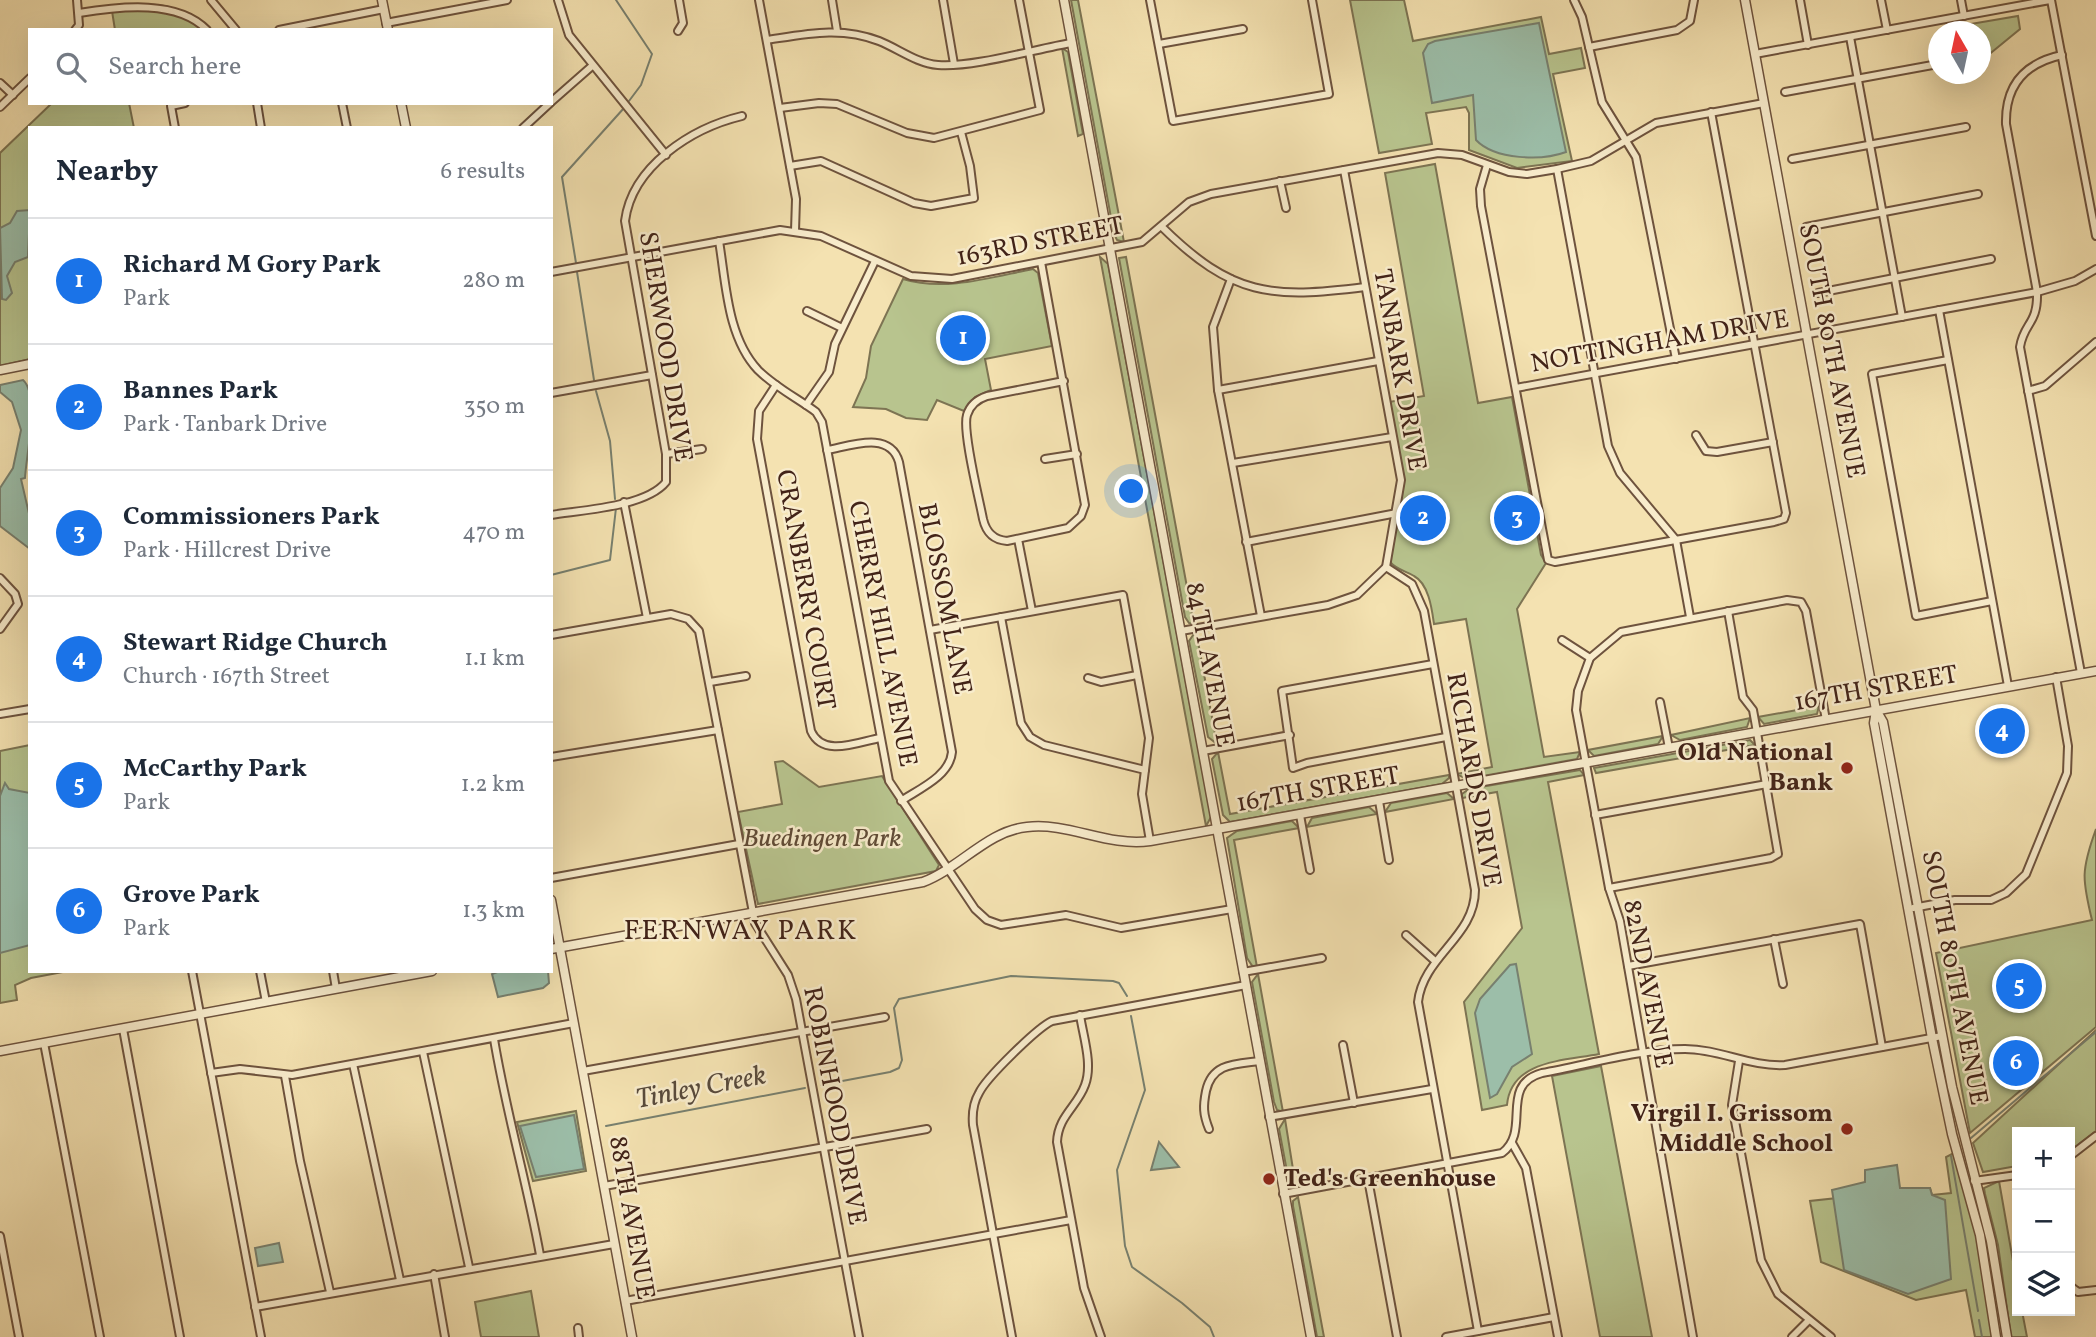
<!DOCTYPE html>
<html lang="en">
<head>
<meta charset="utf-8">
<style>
  :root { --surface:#fff; --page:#f2f2f3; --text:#1f2937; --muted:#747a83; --line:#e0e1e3; --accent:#1a73e8 }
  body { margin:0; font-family:Vollkorn,serif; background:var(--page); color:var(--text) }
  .controls { position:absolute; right:21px; bottom:21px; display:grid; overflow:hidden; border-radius:0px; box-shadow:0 7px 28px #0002 }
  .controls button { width:63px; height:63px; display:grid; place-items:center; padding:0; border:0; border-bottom:2px solid var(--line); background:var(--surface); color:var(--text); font:35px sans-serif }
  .compass { position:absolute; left:1928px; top:21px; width:63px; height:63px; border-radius:50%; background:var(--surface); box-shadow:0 7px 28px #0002; rotate:351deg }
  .you { position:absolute; left:1132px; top:492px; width:24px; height:24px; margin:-18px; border:5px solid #fff; border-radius:50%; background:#1a73e8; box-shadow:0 0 0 10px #1a73e833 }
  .badge { display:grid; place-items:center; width:46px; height:46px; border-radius:50%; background:var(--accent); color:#fff; font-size:23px; font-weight:700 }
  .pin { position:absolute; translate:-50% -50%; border:4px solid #fff; box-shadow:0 2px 7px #0006 }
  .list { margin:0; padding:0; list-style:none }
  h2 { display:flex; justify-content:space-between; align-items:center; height:91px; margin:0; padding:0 28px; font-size:30px }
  h2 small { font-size:23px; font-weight:400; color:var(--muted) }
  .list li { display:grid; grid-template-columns:46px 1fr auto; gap:21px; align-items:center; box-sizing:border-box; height:126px; padding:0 28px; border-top:2px solid var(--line) }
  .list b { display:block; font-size:26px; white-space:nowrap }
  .list p { margin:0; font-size:23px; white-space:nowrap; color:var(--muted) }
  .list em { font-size:23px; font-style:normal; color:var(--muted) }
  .icon { flex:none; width:38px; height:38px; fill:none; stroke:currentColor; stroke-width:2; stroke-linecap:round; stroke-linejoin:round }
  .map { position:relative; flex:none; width:2096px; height:1337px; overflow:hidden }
  .search { position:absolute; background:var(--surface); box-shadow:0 7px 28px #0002; left:28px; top:28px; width:525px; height:77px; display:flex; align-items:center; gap:18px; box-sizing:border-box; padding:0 24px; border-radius:0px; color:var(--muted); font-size:26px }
  .panel { position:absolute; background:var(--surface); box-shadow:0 7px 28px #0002; left:28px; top:126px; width:525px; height:847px; border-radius:0px }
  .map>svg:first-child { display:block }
  .green { fill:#b8c48e; stroke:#7d7453; stroke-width:2 }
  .water { fill:#9cbea9; stroke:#78806f; stroke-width:2 }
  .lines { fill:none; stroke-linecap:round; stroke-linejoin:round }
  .stream { stroke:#78806f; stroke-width:2 }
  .minor-casing { stroke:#6e533e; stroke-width:10 }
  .tertiary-casing { stroke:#6e533e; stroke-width:11 }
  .minor { stroke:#f8eccc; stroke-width:6 }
  .tertiary { stroke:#f8eccc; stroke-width:8 }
  .poi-dot { fill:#8f2418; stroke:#f8eccc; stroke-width:2.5 }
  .labels { text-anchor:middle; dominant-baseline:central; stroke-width:5; stroke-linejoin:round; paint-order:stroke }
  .street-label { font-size:26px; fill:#422318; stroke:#f8eccc }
  .poi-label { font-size:26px; font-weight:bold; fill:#422318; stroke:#f8eccc; text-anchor:end }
  .park-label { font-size:26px; font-style:italic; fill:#604b36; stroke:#f8eccc }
  .neighbourhood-label { font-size:28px; letter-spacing:2px; fill:#422318; stroke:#f8eccc }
  .water-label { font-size:28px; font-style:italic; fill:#584a3c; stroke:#f8eccc }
</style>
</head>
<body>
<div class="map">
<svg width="2096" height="1337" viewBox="0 0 2096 1337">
  <rect width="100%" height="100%" fill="#f4e2b1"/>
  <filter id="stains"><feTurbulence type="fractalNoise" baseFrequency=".00286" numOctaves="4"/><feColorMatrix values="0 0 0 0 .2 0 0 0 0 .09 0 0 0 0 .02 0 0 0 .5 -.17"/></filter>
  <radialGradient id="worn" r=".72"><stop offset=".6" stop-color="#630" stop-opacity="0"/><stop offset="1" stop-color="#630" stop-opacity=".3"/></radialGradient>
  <g class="green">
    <polygon points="1071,0 1078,0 1124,242 1117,240 1114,234"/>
    <polygon points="1350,0 1404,0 1413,41 1541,17 1549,54 1581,48 1585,68 1553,74 1572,161 1517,168 1469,150 1469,113 1466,107 1426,113 1432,144 1379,153"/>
    <path d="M 148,5 C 172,3 186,14 202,30 L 115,30 L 112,11 Z"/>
    <polygon points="2018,16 2020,29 1981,61 1980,32 1954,31 1953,27"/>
    <polygon points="1062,48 1068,52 1083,134 1078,136"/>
    <polygon points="52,103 129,103 134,128 30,128 30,359 0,366 0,153"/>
    <path d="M 1435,164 L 1478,403 L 1512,397 L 1541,555 L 1546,563 L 1517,609 L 1544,757 L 1580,752 L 1577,759 L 1466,779 L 1457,774 L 1492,767 L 1466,619 L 1434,624 C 1432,610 1429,584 1414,576 C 1406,571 1397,570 1390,562 L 1402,485 L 1389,402 L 1424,396 L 1385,173 Z"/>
    <polygon points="1100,257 1108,264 1211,817 1206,826"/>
    <polygon points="1126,257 1194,625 1189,623 1185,617 1119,258"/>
    <path d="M 1033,269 L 1038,273 L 1052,346 L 985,359 L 991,390 L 975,397 L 964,411 L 937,400 L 927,420 L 906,418 L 886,409 L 853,407 L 866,378 L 871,346 L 903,279 C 945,292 992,277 1033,269 Z"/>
    <polygon points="1196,631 1217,744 1208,737 1189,641"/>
    <polygon points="1819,706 1817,714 1764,724 1758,717"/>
    <polygon points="1750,718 1747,727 1680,740 1671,735"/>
    <polygon points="1663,736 1658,744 1594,756 1588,750"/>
    <polygon points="1750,740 1755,745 1596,773 1594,768"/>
    <polygon points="30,745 30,971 68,971 31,978 15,985 17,1000 0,1003 0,751"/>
    <polygon points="1218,752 1230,814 1449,775 1449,778 1442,784 1230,822 1223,815 1212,759"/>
    <polygon points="783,761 819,787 882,776 939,865 936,871 758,904 738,812 782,804 775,762"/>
    <path d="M 1580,770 L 1584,775 L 1548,782 L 1599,1054 C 1564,1061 1511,1060 1507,1105 L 1482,1110 L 1464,1002 L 1522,928 L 1497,792 L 1462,798 L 1462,794 L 1469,789 Z"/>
    <polygon points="1447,793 1454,799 1385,812 1391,803"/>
    <polygon points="1369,807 1377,814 1307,827 1312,818"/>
    <polygon points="1292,821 1299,828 1234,840 1257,967 1253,967 1247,958 1227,838 1237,831"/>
    <path d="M 2096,829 L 2096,1027 L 1970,1133 L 1936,953 L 2092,920 C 2082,879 2081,870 2096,829 Z"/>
    <polygon points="1258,974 1283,1112 1277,1110 1274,1102 1252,982"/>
    <polygon points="2096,1030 2096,1131 2070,1151 2070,1132 2017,1132 2017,1166 1983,1172 1973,1143"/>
    <polygon points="1601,1066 1652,1337 1600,1337 1552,1076"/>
    <polygon points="576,1111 586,1171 533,1181 517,1122"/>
    <polygon points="1285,1119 1296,1188 1289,1182 1279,1129"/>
    <polygon points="1954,1153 1979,1239 1994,1337 1975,1337 1966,1290 1916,1300 1821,1262 1810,1201 1930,1188 1932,1195 1951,1193 1946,1157"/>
    <polygon points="1999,1181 2017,1284 2017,1311 2022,1311 2027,1337 2011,1337 1998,1245 1985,1194 1984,1188"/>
    <polygon points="1298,1197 1324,1337 1317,1337 1293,1206 1293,1201"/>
    <polygon points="531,1291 539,1337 481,1337 475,1302"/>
  </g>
  <g class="water">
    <path d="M 1539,23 L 1566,152 C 1542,161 1495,160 1476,140 L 1473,95 L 1432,103 L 1423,53 L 1428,44 L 1435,41 Z"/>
    <polygon points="30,210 28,257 15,262 7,276 12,293 6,300 2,299 0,228 10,223 17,211"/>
    <path d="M 23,380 C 40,395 26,456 25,478 L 21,479 L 30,518 L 30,549 L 0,526 L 0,488 L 13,468 L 21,430 L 12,402 L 0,392 L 0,385 Z"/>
    <polygon points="5,783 9,789 30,793 30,945 0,953 0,796"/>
    <polygon points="1516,964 1532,1054 1512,1067 1497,1094 1490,1098 1475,1013 1480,999 1510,965"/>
    <polygon points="500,971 548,971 549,983 543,988 498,997 492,974"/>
    <polygon points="574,1115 584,1169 536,1177 520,1126"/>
    <polygon points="1159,1142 1179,1167 1151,1170"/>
    <polygon points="1897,1165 1900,1188 1930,1188 1932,1195 1945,1200 1951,1279 1908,1294 1844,1270 1832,1190 1865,1182 1865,1170"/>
    <polygon points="279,1243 283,1262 258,1266 255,1248"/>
  </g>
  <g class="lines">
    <g class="stream">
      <polyline points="616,0 652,54 641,85 629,101"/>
      <polyline points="576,263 562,177 624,108"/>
      <polyline points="577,272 594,380"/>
      <polyline points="596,391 610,441 615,499"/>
      <polyline points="551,575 610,560 616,508"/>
      <polyline points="1131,1016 1145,1090 1117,1170 1125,1246 1132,1267 1182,1303 1210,1327 1214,1337"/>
      <polyline points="821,1085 890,1072 899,1068 902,1060 894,1008 899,999 1011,976 1113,981 1119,983 1127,996"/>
      <polyline points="606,1126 805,1088"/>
      <polyline points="1971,1138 2096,1032"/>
      <polyline points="1951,1156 1978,1311"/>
      <polyline points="1979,1320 1982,1337"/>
    </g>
    <g class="minor-casing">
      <g id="minor">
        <polyline points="211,0 236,30"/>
        <polyline points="558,0 569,35 666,155"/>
        <polyline points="759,0 796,199 795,231"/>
        <polyline points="832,0 837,31"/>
        <polyline points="943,0 954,64"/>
        <polyline points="1150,0 1173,121 1329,94 1312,0"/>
        <polyline points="1574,0 1582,17 1602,102 1636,157 1676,359"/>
        <polyline points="1800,0 1808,45"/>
        <polyline points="1881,0 1887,30"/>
        <polyline points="1961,0 1964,16"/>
        <polyline points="2051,0 2096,236"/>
        <path d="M 79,13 C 122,6 178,0 207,30"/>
        <polyline points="386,23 507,0"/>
        <polyline points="75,30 79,25 77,0"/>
        <polyline points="279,30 384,9"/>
        <polyline points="678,31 683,23 679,0"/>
        <polyline points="1850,37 1902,317"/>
        <path d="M 767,40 C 806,34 841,26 879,41 C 899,49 916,63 938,65 C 971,68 1036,49 1071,43"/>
        <polyline points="1159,44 1243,29"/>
        <polyline points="1589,47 1677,30 1690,21 1694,0"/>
        <polyline points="1755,54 2050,0"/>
        <path d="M 2062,55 C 2025,63 2005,85 2006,124 L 2037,292 C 2038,325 2024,322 2020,347 L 2081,673"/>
        <polyline points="0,83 13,95"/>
        <polyline points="1785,92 1938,64"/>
        <polyline points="551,102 592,66"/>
        <polyline points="257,103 261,128"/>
        <polyline points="342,103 347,128"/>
        <polyline points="0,107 30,78"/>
        <polyline points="780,108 819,103 837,104 907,133 934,138 1040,110 1019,0"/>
        <polyline points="175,128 171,106 185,103"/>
        <polyline points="523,128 550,103"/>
        <polyline points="1792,159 1966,127"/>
        <polyline points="1487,165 1480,189 1481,206 1548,560 1555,562 1774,522 1784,519 1786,513 1711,112"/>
        <polyline points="790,166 821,161 914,203 931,206 974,198 970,166 961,132"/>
        <polyline points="1557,169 1608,446 1620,473 1676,540 1690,617"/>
        <polyline points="1280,181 1286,208"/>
        <path d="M 1162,227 C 1232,296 1271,299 1365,287"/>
        <polyline points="1806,227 1978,194"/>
        <path d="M 719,241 C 726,283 727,337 758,370 C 775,387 797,398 816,412 L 822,422 L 889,781 L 975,909 L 987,920 L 1001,925 L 1066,915 L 1121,928 L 1232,909"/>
        <path d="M 1041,262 L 1085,505 L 1081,516 L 1068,528 L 1007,541 C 993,540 986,532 983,519 C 979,498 962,431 967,415 C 970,405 978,399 987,396 L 1064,381"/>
        <polyline points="551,272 780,230 821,236 911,276 952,279 1142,242 1189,202 1211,194 1438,153 1462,155 1509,172 1527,174 1557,169 1591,161 1656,123 1764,103"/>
        <polyline points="1231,279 1213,327 1218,390 1261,616"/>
        <polyline points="1818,293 1991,259"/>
        <polyline points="1939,310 2008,686"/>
        <polyline points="807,311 842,328"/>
        <polyline points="1948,360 1872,374 1916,616 1992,601"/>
        <path d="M 776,385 L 759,411 L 757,439 L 811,731 C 823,758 858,742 880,738"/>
        <polyline points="1516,388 2037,292 2075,281 2096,269"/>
        <polyline points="1218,390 1378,361"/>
        <polyline points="2028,391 2045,386 2096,342"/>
        <polyline points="551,393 652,375"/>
        <polyline points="806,405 829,372 835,344 875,261"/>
        <polyline points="1696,435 1706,451 1717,452 1773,442"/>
        <path d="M 827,450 C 850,446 890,430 899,462 L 952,752 C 950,776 919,789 901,801"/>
        <polyline points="666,454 702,449"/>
        <polyline points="1045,459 1077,454"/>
        <polyline points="1233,463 1392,437"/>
        <polyline points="624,502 647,618"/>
        <path d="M 551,515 C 582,510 646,507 666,482 L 666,454 L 625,221 C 632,166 692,128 742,116"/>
        <polyline points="1018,539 1032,611"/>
        <polyline points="1246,542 1397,513"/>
        <path d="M 1386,567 L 1412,584 L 1424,611 L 1475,890 C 1475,937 1423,956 1418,1002 L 1478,1331"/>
        <polyline points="0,578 15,594 18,604 0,629"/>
        <polyline points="1001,617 1021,723 1030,737 1044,745 1145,770"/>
        <polyline points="930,630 1123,595 1149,738 1142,794 1150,841"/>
        <polyline points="1181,631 1328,605 1357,595 1386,567 1401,480 1344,170"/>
        <polyline points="551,635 671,614 688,619 699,631 755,923 788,975 796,999 859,1337"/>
        <polyline points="1562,640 1590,658"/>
        <polyline points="1433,664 1282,691 1293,768 1307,763 1446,737"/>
        <polyline points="1088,678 1101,682 1137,675"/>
        <polyline points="710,682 746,676"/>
        <polyline points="1660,702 1669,748"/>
        <polyline points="0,714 30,709"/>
        <polyline points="1203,751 1290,735"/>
        <polyline points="551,757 718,730"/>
        <polyline points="1379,801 1389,860"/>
        <polyline points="1300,815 1310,870"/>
        <polyline points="1595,815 1767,784"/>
        <polyline points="551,878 739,844"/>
        <polyline points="1609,888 1771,858 1778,854 1755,721 1753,710 1743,697 1728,611"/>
        <polyline points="1913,908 1955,900 1991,900 2006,893 2026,874 2067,773 2068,746 2056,677"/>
        <polyline points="1406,935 1435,961"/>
        <polyline points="1774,939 1783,984"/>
        <polyline points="1628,966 1860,924 1882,1047"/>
        <polyline points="192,971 261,1337"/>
        <polyline points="260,971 266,1002"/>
        <polyline points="333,971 336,989"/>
        <polyline points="1243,972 1322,958"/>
        <path d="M 1080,1015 C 1083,1036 1093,1064 1085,1085 C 1077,1107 1058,1116 1057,1142 L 1084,1288 L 1101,1337"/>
        <polyline points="123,1029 180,1337"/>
        <path d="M 494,1039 C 506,1112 527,1183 540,1255"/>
        <polyline points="44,1043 100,1337"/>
        <polyline points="1343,1045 1354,1103"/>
        <polyline points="423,1052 469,1267"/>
        <polyline points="1739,1061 1732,1105 1761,1260 1778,1294 1831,1337"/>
        <polyline points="353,1064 400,1280"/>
        <polyline points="583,1071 885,1017"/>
        <polyline points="211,1073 240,1069 292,1075 574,1023"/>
        <polyline points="285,1076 300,1161 330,1292"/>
        <polyline points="1269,1117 1432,1089"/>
        <path d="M 1209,1129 C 1203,1114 1203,1106 1206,1091 C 1212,1063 1235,1064 1259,1061"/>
        <polyline points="1512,1143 1526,1168 1558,1337"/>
        <polyline points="2070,1156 2096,1136"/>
        <polyline points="1368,1179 1397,1337"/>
        <polyline points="1974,1181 2017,1175"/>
        <polyline points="604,1186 927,1129"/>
        <path d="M 1283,1194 L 1502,1153 C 1532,1131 1498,1085 1542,1073 C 1587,1065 1640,1049 1685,1049 C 1720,1049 1750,1067 1785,1065 L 1942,1036"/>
        <polyline points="0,1236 19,1337"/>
        <polyline points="434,1274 445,1337"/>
        <polyline points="2070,1286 2078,1292 2096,1290"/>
        <polyline points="625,1301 1071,1220"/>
        <polyline points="255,1307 614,1244"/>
        <polyline points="578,1328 579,1337"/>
        <path d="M 1012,1337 L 973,1125 C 972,1113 973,1103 979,1093 C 986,1078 1037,1028 1052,1021 L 1246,985"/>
        <polyline points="1446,1337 1554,1317"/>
        <polyline points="1693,1337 1620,921 1609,888 1576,710 1578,691 1590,658 1621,632 1787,600 1801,602 1806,611 1826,720"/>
        <polyline points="1792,1337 1808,1321"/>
      </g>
    </g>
    <g class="tertiary-casing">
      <g id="tertiary">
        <polyline points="382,0 388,30"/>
        <polyline points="1064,0 1311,1337"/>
        <polyline points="1745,0 1876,710 1874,723 1932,1038 1952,1134 1980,1235 1996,1337"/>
        <polyline points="401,103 406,128"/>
        <polyline points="0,370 30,364"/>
        <polyline points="1876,710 1883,722 1952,1087 1991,1241 2007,1337"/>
        <polyline points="551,900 632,1337"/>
        <path d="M 551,949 L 923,882 C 960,868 987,831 1027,827 C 1069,822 1107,847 1150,841 L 2096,671"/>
        <polyline points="0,1051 432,971"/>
      </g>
    </g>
    <use href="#minor" class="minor"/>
    <use href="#tertiary" class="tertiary"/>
  </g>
  <g class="poi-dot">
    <circle cx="1847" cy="768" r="7"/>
    <circle cx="1847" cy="1129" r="7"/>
    <circle cx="1269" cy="1179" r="7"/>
  </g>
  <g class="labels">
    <g class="street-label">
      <text transform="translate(1040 242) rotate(-11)">163RD STREET</text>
      <text transform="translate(1660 342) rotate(-10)">NOTTINGHAM DRIVE</text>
      <text transform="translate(665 347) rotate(81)">SHERWOOD DRIVE</text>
      <text transform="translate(1831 351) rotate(79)">SOUTH 80TH AVENUE</text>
      <text transform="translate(1399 370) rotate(80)">TANBARK DRIVE</text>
      <text transform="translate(805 590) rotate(80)">CRANBERRY COURT</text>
      <text transform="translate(944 599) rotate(79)">BLOSSOM LANE</text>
      <text transform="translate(882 634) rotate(79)">CHERRY HILL AVENUE</text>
      <text transform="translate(1209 665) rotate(79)">84TH AVENUE</text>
      <text transform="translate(1876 689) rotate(-10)">167TH STREET</text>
      <text transform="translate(1473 780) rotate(80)">RICHARDS DRIVE</text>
      <text transform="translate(1318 790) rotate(-10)">167TH STREET</text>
      <text transform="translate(1954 978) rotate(79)">SOUTH 80TH AVENUE</text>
      <text transform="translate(1647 984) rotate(79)">82ND AVENUE</text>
      <text transform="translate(834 1106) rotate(79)">ROBINHOOD DRIVE</text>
      <text transform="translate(631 1218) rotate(80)">88TH AVENUE</text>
    </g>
    <g class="poi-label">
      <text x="1833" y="753">Old National<tspan x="1833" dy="30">Bank</tspan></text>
      <text x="1833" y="1114">Virgil I. Grissom<tspan x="1833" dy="30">Middle School</tspan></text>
      <text x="1283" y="1179" text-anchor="start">Ted's Greenhouse</text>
    </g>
    <g class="park-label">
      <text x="822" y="839">Buedingen Park</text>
    </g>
    <g class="neighbourhood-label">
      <text x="741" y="931">FERNWAY PARK</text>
    </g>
    <g class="water-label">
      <text transform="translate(701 1088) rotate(-11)">Tinley Creek</text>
    </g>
  </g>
  <rect width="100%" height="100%" filter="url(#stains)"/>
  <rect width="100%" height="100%" fill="url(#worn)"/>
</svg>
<div class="controls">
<button>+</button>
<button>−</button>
<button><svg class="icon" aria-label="layers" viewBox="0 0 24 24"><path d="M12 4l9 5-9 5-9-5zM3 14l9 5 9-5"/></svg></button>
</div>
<svg class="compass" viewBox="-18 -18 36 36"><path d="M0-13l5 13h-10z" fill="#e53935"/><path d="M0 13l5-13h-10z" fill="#747a83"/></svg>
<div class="you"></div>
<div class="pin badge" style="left:963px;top:338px">1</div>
<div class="pin badge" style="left:1423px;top:518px">2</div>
<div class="pin badge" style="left:1517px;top:518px">3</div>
<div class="pin badge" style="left:2002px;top:731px">4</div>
<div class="pin badge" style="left:2019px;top:986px">5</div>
<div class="pin badge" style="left:2016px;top:1063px">6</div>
<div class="search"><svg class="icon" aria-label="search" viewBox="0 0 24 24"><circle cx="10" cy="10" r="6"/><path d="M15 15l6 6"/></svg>Search here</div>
<section class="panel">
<h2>Nearby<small>6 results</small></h2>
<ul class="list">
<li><span class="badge">1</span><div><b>Richard M Gory Park</b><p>Park</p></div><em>280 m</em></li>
<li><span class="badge">2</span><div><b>Bannes Park</b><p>Park · Tanbark Drive</p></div><em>350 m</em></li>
<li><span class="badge">3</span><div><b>Commissioners Park</b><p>Park · Hillcrest Drive</p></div><em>470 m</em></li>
<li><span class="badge">4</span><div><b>Stewart Ridge Church</b><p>Church · 167th Street</p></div><em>1.1 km</em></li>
<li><span class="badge">5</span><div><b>McCarthy Park</b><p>Park</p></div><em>1.2 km</em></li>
<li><span class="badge">6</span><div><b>Grove Park</b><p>Park</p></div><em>1.3 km</em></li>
</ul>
</section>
</div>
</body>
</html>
